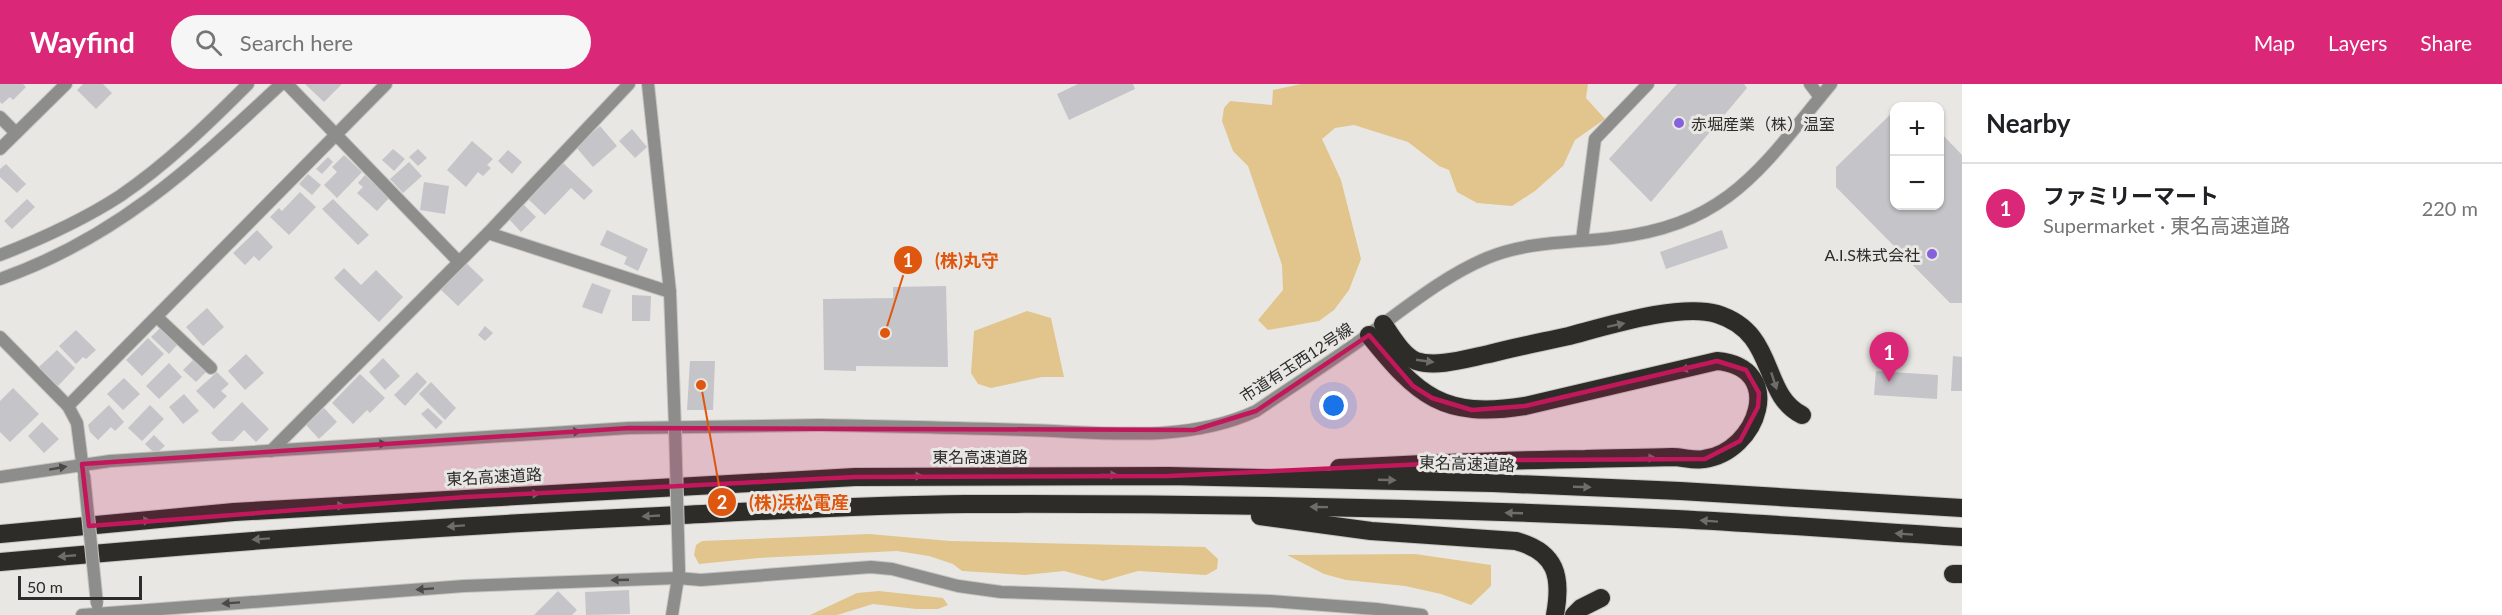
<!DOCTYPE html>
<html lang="en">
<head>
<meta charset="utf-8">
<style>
  :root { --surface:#fff; --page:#f6f6f6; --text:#202124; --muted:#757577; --line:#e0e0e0; --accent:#db2777 }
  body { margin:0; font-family:Lato,"Noto Sans JP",sans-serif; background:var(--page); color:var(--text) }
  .controls { position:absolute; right:18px; top:18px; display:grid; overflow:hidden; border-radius:12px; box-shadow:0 2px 4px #0004 }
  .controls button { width:54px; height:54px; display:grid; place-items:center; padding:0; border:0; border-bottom:2px solid var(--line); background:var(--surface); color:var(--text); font:30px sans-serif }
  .scale { position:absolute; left:18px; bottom:15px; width:124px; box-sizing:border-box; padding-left:6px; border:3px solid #2d2c2b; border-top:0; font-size:16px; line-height:21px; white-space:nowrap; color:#2d2c2b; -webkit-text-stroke:4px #e9e7e3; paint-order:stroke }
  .you { position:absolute; left:1334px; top:322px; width:21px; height:21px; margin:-15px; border:4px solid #fff; border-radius:50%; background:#1a73e8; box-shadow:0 0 0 9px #1a73e833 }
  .badge { display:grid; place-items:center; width:39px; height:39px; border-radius:50%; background:var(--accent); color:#fff; font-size:20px; font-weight:700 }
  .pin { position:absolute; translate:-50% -50px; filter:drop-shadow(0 2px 3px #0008) }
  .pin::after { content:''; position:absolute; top:32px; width:21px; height:18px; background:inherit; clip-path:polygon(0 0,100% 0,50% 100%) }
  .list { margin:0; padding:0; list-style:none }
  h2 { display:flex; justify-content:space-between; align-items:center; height:78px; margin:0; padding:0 24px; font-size:26px }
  h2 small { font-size:20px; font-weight:400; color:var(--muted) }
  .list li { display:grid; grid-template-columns:39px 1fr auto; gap:18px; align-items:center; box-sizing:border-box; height:90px; padding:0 24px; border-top:2px solid var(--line) }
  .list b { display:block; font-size:22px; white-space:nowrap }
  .list p { margin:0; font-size:20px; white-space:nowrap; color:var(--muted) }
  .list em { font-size:20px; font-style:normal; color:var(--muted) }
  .icon { flex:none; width:33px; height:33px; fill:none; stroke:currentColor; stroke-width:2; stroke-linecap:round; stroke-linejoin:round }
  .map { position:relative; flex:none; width:1962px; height:531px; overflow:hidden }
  header { display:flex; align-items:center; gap:36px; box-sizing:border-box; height:84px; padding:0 30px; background:var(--accent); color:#fff }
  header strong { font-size:28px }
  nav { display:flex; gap:33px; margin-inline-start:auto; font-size:21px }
  .search { width:420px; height:54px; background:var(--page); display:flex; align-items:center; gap:15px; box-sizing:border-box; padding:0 21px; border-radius:33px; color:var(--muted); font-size:22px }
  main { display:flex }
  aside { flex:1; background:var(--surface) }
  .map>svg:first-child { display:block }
  .green { fill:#e1c58c }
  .building { fill:#c5c4c8 }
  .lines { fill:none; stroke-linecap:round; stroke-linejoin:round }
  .minor-casing { stroke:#c7c5c2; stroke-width:14 }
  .tertiary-casing { stroke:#c7c5c2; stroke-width:14 }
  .motorway-casing { stroke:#c7c5c2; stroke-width:20 }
  .minor { stroke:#8d8d8b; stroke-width:12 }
  .tertiary { stroke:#8d8d8b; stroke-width:12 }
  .motorway { stroke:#2d2c29; stroke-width:18 }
  .minor-bridge-casing { stroke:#c7c5c2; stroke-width:14; stroke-linecap:butt }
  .minor-bridge { stroke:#8d8d8b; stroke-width:12 }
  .oneway { fill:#6f6d6a }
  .oneway2 { fill:#4a4948 }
  .marked { fill:#c2185b; fill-opacity:0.2; stroke:#c2185b; stroke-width:4.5; stroke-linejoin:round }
  .poi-dot { fill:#8661dc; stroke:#e9e7e3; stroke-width:2 }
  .labels { text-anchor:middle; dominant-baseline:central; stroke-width:6; stroke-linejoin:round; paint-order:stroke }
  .poi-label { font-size:16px; fill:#2d2c2b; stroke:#e9e7e3; text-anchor:start }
  .street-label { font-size:16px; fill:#2d2c2b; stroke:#e9e7e3 }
  .leader { fill:none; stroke:#df570e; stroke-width:2 }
  .callout-dot { fill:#df570e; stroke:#e9e7e3; stroke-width:2 }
  .mark-label { font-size:18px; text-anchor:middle; font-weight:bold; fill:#fff }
  .callout-label { font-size:18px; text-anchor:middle; font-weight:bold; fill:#df570e; stroke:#e9e7e3; stroke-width:6; stroke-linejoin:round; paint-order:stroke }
</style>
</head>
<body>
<header>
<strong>Wayfind</strong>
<div class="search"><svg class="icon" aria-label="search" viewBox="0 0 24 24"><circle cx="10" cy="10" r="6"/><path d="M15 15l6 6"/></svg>Search here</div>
<nav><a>Map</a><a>Layers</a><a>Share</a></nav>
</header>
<main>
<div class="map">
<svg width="1962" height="531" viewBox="0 0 1962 531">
  <rect width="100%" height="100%" fill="#e9e7e3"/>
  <g class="green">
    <polygon points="1301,0 1588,0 1586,14 1605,35 1575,56 1563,82 1535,107 1512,122 1477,119 1457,108 1449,86 1439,82 1408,58 1354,41 1335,44 1322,55 1341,96 1361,175 1349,206 1334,226 1319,237 1268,246 1258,236 1283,206 1282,181 1248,82 1233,67 1222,37 1224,24 1230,17 1272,21 1273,6"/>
    <polygon points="1027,227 1051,234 1064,293 1042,293 991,304 978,300 971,289 974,247"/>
    <polygon points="869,450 950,457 1205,463 1218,475 1217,485 1206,491 1138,487 1103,497 1064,487 1025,491 962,487 953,480 929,472 897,467 759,474 699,480 694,471 696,461 702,457"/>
    <polygon points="1415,470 1491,481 1491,502 1471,521 1441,510 1405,502 1346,496 1324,490 1287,471"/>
    <polygon points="879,507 943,514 948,521 938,525 916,525 873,520 837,531 810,531 857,509"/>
  </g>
  <g class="building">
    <polygon points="0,0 23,0 26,3 13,16 10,13 2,20 0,18"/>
    <polygon points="83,0 103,0 112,9 96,25 77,6"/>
    <polygon points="305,0 342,0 324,18"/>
    <polygon points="1078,0 1133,0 1135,5 1069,36 1057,10"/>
    <polygon points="1677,0 1744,0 1747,4 1651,118 1609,75"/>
    <polygon points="1894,27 1894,122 1940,122 1940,48 1962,71 1962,219 1950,219 1836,103 1836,83"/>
    <polygon points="600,42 617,62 593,83 576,63"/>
    <polygon points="632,45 647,63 635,74 619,57"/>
    <polygon points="472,57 493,75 487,81 491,84 483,92 478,88 466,103 447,86"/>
    <polygon points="393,65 405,75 394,87 382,76"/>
    <polygon points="418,65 427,74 418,82 409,73"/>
    <polygon points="508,66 522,78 512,90 498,77"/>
    <polygon points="344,71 362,88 337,114 324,101 337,88 332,83"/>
    <polygon points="328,73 333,78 322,90 316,85"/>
    <polygon points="409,78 422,92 403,109 390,95"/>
    <polygon points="562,78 593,107 584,116 571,104 545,131 527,114"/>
    <polygon points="6,80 26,100 17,109 0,93 0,85"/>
    <polygon points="308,90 321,101 312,111 299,100"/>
    <polygon points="365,91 389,114 377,127 357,109 363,103 358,99"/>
    <polygon points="424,98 449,102 445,130 420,126"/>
    <polygon points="300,108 316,123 289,151 270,133 279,124 282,127"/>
    <polygon points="27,115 35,123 12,145 4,137"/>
    <polygon points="333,115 369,151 358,161 322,125"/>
    <polygon points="523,120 536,133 521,148 508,134"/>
    <polygon points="257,146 273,163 259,177 254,172 245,181 233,169"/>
    <polygon points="607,146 648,165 638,187 624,180 627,173 600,161"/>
    <polygon points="1722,146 1728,164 1666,185 1660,168"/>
    <polygon points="465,178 484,196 458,222 439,204"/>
    <polygon points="344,184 361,201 376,186 403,213 379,238 334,194"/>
    <polygon points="592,199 611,206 602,230 582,223"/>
    <polygon points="946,202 948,283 856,282 856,287 824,286 823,215 893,214 893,203"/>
    <polygon points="632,211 651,212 650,237 632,237"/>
    <polygon points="207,224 224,243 203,262 186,243"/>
    <polygon points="485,242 493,249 485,257 478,251"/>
    <polygon points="161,243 178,260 169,270 151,253"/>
    <polygon points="76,246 96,266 86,275 83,273 76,280 59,262"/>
    <polygon points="148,254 164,270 142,292 126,276"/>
    <polygon points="57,266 75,284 58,302 39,283"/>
    <polygon points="246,270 264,289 245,306 228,287"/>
    <polygon points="1953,272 1962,273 1962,307 1951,307"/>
    <polygon points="196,273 209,285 196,298 183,286"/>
    <polygon points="383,274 400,292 385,306 369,288"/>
    <polygon points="690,277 715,277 713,326 687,326"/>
    <polygon points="169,279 182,293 159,315 146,302"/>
    <polygon points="1876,287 1938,291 1937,315 1874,311"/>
    <polygon points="217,288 229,300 221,307 227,312 214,325 196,307"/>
    <polygon points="417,288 427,298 405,322 394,311"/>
    <polygon points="360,290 385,314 370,329 367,326 353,340 332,319"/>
    <polygon points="124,294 140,310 123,326 107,310"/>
    <polygon points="431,298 456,324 445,336 419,310"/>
    <polygon points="13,304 39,330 10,358 0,348 0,317"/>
    <polygon points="184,310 199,327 183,340 169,323"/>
    <polygon points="242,318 269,345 256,358 244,346 233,357 219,357 211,349"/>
    <polygon points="109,321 124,338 115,347 111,343 98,356 90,348 88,341"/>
    <polygon points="150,321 164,335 142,357 128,344"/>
    <polygon points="324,324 337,338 319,355 306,341"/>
    <polygon points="428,324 443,338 436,345 421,330"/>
    <polygon points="42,338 59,355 44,369 28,352"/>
    <polygon points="154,351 165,362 159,367 152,367 145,360"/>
    <polygon points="629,506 630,530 586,531 585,508"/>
    <polygon points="558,507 577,526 572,531 534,531"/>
  </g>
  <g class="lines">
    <g class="minor-casing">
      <g id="minor">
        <polyline points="287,0 459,178"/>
        <polyline points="648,0 670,208 675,344"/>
        <polyline points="0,33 16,49"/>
        <polyline points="0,65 66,0"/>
        <polyline points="488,149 670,208"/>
        <polyline points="1582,156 1595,55 1648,0"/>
        <polyline points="157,233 211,284"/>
        <polyline points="0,253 68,322 386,0"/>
        <polyline points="68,322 77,339 83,386"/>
        <polyline points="271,367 488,149 629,0"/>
        <polyline points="0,393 110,377 629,344 820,341"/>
        <polyline points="82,531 464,502 678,494 679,486"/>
      </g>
    </g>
    <g class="tertiary-casing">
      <g id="tertiary">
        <polyline points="1810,0 1820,13"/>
        <path d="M 0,171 C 41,155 83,136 120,112 C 167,80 208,40 248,0"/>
        <path d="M 0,195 C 117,154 193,82 281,0"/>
        <path d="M 820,341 C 889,342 957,344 1026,346 C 1102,348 1185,360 1256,327 C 1294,301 1332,277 1369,250 C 1407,223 1444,192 1487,174 C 1528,157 1570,159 1612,154 C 1729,141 1762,83 1831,0"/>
        <polyline points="672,531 678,494 701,496 871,483 892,485 958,502 1001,508 1270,517 1376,525 1422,531"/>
      </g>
    </g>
    <g class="motorway-casing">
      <g id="motorway">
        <path d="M 1383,240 C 1392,252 1402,271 1416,277 C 1437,284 1468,274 1489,270 C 1515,263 1542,258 1569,252 C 1607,242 1680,219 1717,230 C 1778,249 1760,310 1802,331"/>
        <path d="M 1339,384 C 1421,380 1503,376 1585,375 C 1614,374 1643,374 1672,373 C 1683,373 1694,377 1704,375 C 1758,368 1787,283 1717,277 L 1525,322 C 1443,335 1418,312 1369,251"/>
        <path d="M 1260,432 L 1371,447 L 1516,457 C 1557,468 1562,493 1555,531"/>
        <polyline points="0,450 234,428 855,393 1169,392 1493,399 1680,407 1962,424"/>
        <path d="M 0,478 C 220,458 439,442 660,432 C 762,427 864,421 966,420 C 1203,419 1440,424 1676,435 C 1772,440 1867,447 1962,453"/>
        <polyline points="1953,490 1962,490"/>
        <polyline points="1574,531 1581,524 1601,514"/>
      </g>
    </g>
    <use href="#minor" class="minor"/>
    <use href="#tertiary" class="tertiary"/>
    <use href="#motorway" class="motorway"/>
    <g class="minor-bridge-casing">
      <g id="minor-bridge">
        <polyline points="675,344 679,486"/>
        <polyline points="84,391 97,520"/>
      </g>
    </g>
    <use href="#minor-bridge" class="minor-bridge"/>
  </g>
  <defs><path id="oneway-solid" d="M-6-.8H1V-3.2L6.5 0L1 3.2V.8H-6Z" transform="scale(1.5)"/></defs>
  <g class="oneway">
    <use href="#oneway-solid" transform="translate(1616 241) rotate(-12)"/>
    <use href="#oneway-solid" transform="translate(1425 277) rotate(8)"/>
    <use href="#oneway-solid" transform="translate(1689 284) rotate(167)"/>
    <use href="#oneway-solid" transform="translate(1774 297) rotate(72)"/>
    <use href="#oneway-solid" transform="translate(1647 374) rotate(-1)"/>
    <use href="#oneway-solid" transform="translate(1109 391)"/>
    <use href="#oneway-solid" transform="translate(914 392) rotate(-1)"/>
    <use href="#oneway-solid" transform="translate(1387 396) rotate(2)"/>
    <use href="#oneway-solid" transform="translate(1582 403) rotate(2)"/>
    <use href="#oneway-solid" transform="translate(531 410) rotate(-3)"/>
    <use href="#oneway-solid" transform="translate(336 422) rotate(-4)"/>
    <use href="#oneway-solid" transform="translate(1319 423) rotate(-179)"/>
    <use href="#oneway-solid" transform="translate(1514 429) rotate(-178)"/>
    <use href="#oneway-solid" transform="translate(651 432) rotate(177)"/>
    <use href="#oneway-solid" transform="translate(142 437) rotate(-5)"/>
    <use href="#oneway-solid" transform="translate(1709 437) rotate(-176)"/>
    <use href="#oneway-solid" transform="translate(456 442) rotate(176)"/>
    <use href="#oneway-solid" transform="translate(1904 450) rotate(-176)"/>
    <use href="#oneway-solid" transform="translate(261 455) rotate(176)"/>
    <use href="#oneway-solid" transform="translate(67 472) rotate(175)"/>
  </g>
  <g class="oneway2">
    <use href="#oneway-solid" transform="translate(572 348) rotate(-4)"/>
    <use href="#oneway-solid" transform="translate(378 360) rotate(-4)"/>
    <use href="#oneway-solid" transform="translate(58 384) rotate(-10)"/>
    <use href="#oneway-solid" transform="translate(620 496) rotate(178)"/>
    <use href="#oneway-solid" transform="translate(425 505) rotate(176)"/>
    <use href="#oneway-solid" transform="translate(231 519) rotate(176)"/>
  </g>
  <path class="marked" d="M 1369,251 L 1413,302 L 1432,314 L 1472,326 L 1525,322 L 1717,277 L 1746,286 L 1759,309 L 1758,323 L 1740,357 L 1705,375 L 1512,376 L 1169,392 L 855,393 L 466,413 L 89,442 L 82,380 L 629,344 L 1194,346 L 1256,327 Z"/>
  <g class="poi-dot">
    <circle cx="1679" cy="39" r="6"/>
    <circle cx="1932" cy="170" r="6"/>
  </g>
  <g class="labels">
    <g class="poi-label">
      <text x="1691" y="39">赤堀産業（株）温室</text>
      <text x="1920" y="170" text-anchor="end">A.I.S株式会社</text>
    </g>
    <g class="street-label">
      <text transform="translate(1296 278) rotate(-33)">市道有玉西12号線</text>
      <text x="980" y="372">東名高速道路</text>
      <text transform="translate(1467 379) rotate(2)">東名高速道路</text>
      <text transform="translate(494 392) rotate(-3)">東名高速道路</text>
    </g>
  </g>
  <path class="leader" d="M885 249L908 176M701 301L722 418"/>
  <g class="callout-dot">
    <circle cx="885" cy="249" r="6"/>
    <circle cx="701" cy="301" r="6"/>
    <circle cx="908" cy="176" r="15"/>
    <circle cx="722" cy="418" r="15"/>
  </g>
  <g class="mark-label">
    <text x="908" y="183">1</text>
    <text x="722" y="425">2</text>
  </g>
  <g class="callout-label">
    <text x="967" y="183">(株)丸守</text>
    <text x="799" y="425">(株)浜松電産</text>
  </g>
</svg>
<div class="controls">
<button>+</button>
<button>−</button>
</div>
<div class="scale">50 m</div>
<div class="you"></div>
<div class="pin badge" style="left:1889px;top:298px">1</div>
</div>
<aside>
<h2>Nearby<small></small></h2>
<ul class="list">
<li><span class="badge">1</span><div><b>ファミリーマート</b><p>Supermarket · 東名高速道路</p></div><em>220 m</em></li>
</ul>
</aside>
</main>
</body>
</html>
